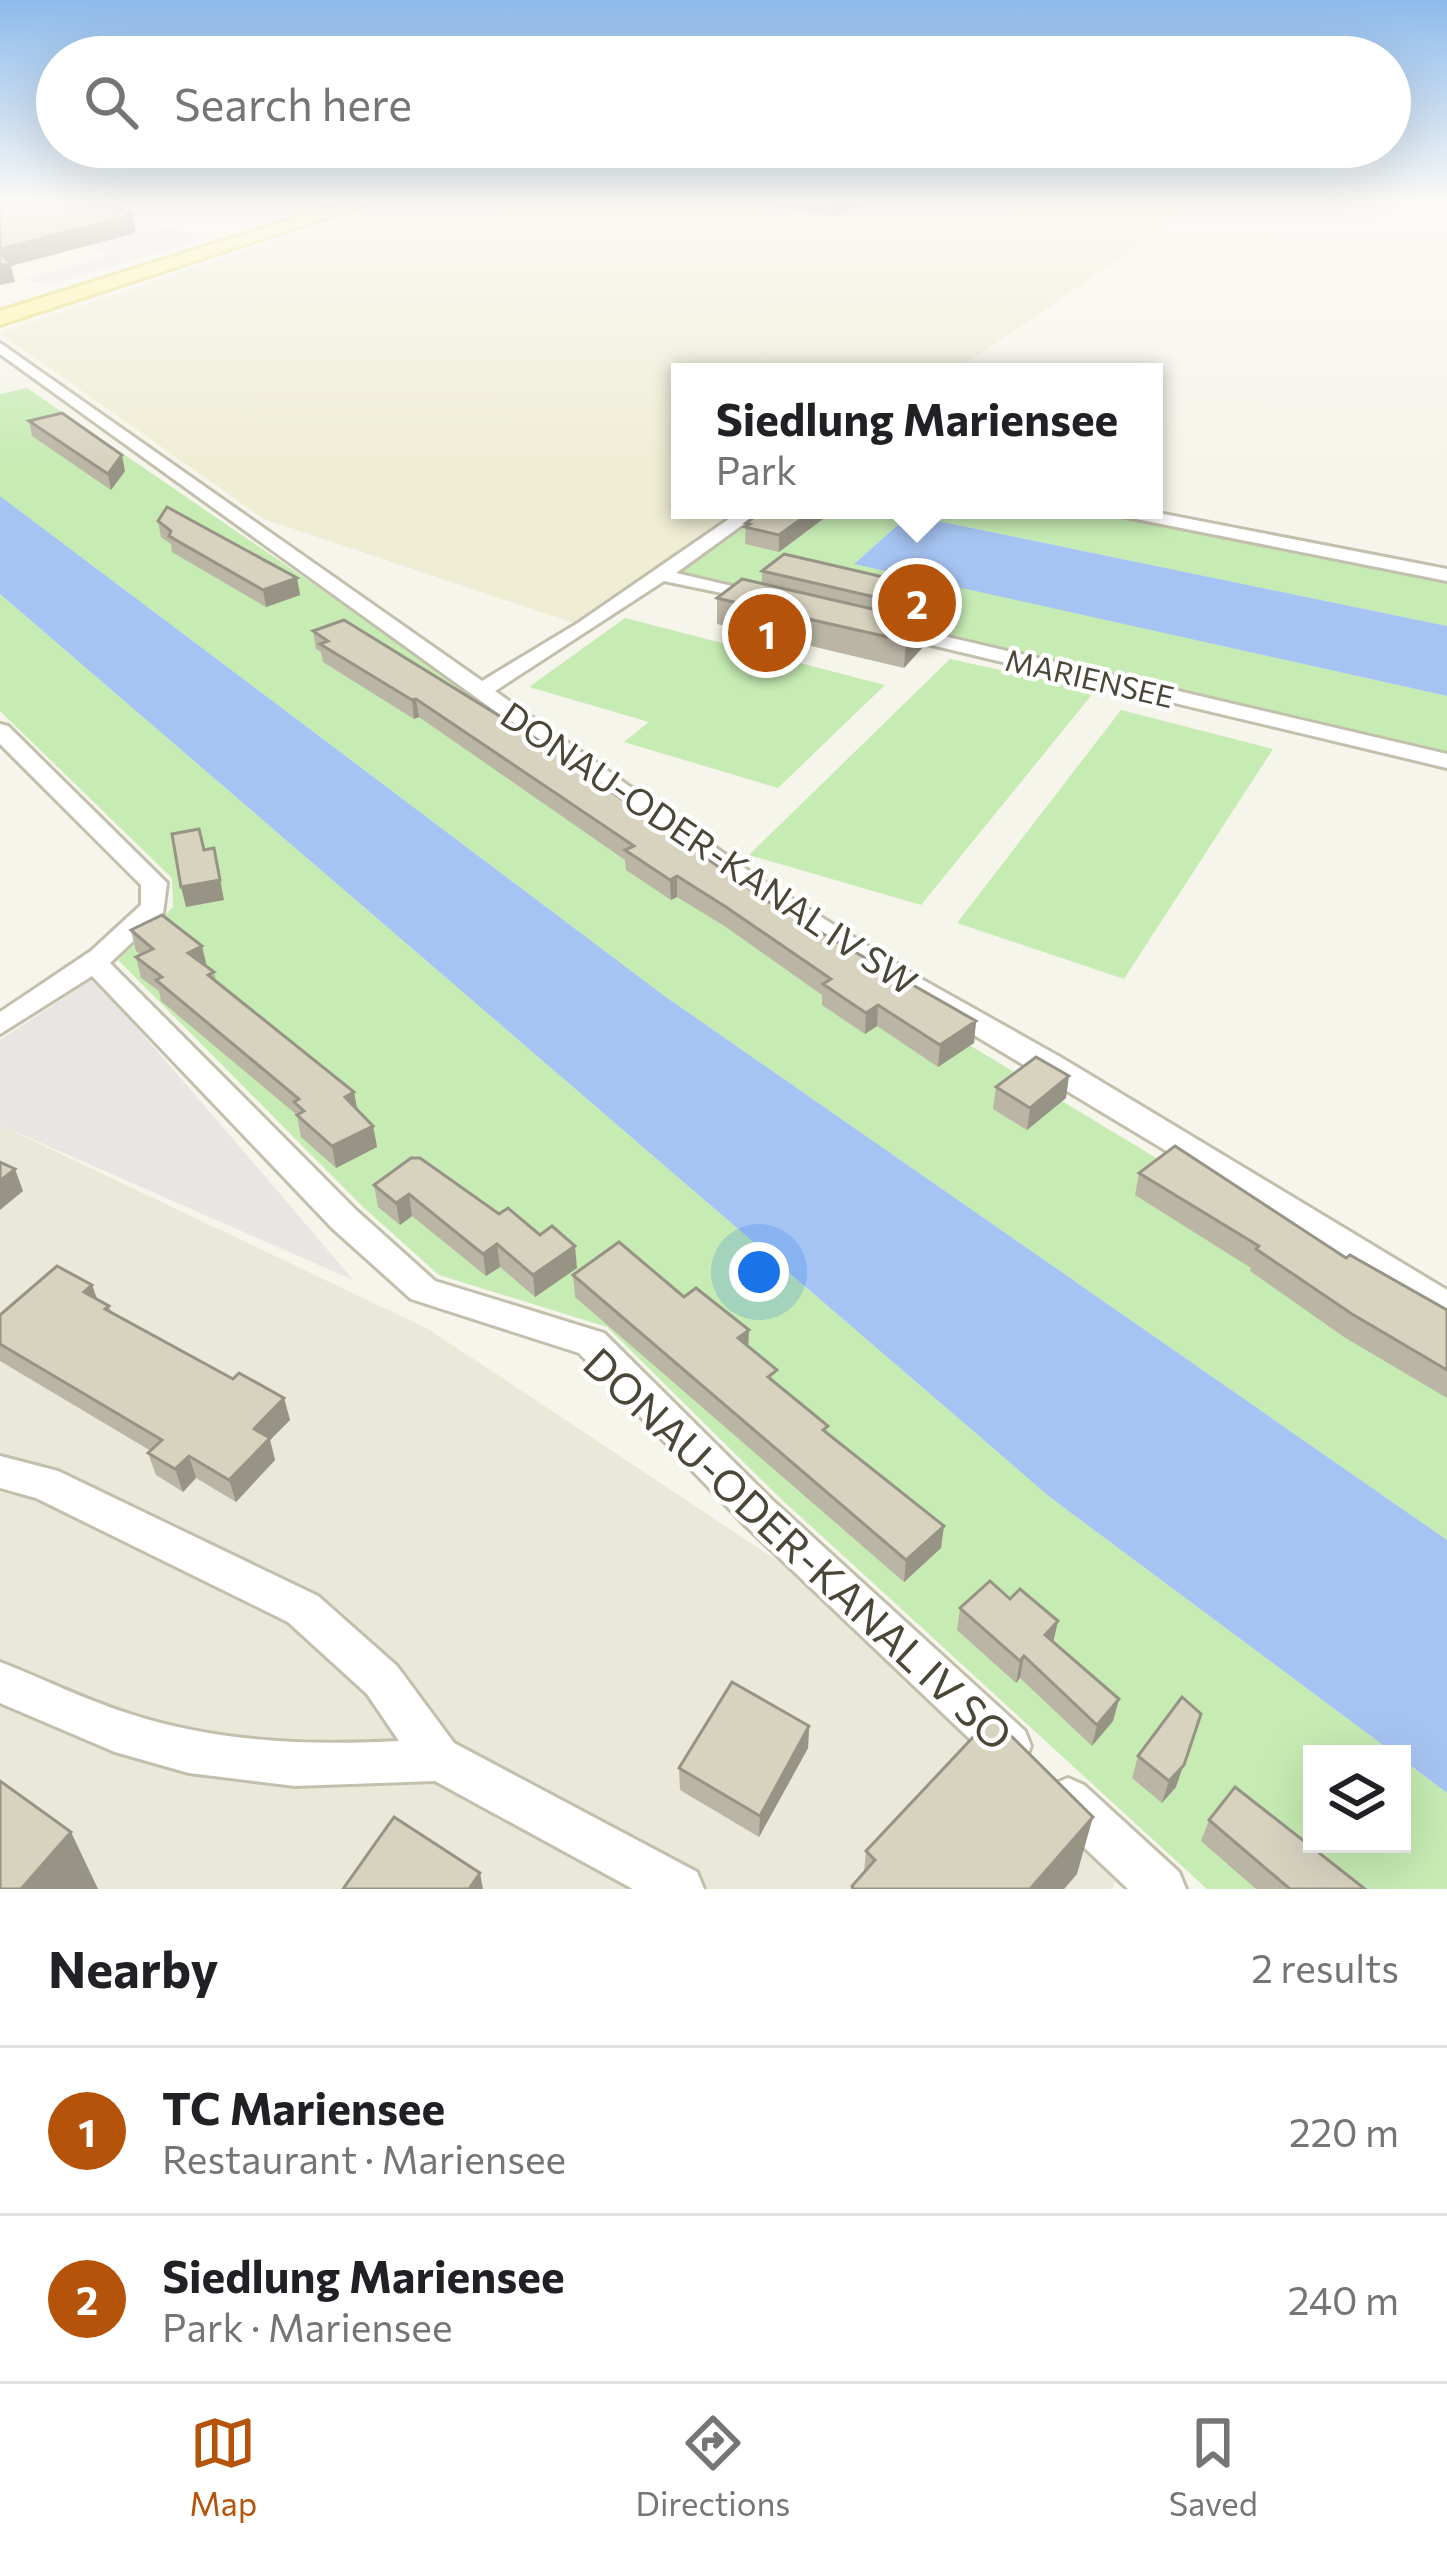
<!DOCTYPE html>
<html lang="en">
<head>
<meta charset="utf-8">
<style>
  :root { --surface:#fff; --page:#f2f2f2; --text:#202124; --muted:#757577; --line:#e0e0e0; --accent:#b45309 }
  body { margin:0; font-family:Commissioner,sans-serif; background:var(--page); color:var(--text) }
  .controls { position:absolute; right:36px; bottom:36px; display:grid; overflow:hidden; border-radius:0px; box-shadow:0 12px 48px #0002 }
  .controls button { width:108px; height:108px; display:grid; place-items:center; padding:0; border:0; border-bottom:3px solid var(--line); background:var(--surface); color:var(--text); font:60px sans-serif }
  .you { position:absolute; left:759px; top:1272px; width:42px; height:42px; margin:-30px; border:9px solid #fff; border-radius:50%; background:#1a73e8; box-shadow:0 0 0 18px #1a73e833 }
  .badge { display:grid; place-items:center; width:78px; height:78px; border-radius:50%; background:var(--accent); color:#fff; font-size:39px; font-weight:700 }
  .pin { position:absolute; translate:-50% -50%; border:6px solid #fff; box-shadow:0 3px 12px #0006 }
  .popup { position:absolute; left:671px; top:363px; width:492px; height:156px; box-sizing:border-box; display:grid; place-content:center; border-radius:0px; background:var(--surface); filter:drop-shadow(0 3px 9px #0005); font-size:39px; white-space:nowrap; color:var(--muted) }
  .popup b { font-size:45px; color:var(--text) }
  .popup::after { content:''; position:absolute; left:50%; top:100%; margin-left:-24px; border:24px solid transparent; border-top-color:var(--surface) }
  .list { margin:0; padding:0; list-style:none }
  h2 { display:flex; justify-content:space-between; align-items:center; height:156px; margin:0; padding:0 48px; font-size:51px }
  h2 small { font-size:39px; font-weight:400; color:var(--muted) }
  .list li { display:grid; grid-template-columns:78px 1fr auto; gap:36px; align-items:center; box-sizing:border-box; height:168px; padding:0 48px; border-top:3px solid var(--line) }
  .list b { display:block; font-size:45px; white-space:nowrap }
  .list p { margin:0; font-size:39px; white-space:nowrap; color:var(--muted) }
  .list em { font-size:39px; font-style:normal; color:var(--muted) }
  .icon { flex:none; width:66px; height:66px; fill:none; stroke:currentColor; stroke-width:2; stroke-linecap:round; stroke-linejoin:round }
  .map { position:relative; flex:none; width:1447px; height:1889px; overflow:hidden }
  .search { position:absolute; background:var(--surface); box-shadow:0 12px 48px #0002; left:36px; right:36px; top:36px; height:132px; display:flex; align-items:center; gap:30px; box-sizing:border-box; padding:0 42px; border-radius:66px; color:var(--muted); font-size:45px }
  .sheet { height:492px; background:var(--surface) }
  nav { display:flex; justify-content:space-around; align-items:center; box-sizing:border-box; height:168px; border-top:3px solid var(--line); background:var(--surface); font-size:33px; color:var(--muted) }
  nav a { display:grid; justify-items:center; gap:6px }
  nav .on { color:var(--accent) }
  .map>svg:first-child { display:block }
  .residential { fill:#eae8d8 }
  .education { fill:#efedd4 }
  .green { fill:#c6ebb3 }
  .parking { fill:#e7e6e2 }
  .water { fill:#a6c4f3 }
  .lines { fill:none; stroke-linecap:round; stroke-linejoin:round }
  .minor-casing { stroke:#c2bfac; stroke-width:6 }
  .primary-casing { stroke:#e8db66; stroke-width:6 }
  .minor { fill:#fff; fill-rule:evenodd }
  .primary { fill:#fff69a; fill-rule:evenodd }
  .wall { fill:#bab5a4 }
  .shaded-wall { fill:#979486 }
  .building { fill:#d8d3bf; stroke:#979486; stroke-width:3 }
  .labels { text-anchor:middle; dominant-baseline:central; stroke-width:9; stroke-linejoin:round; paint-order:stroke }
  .far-street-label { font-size:30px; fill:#4a4738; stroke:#fff }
  .street-label { font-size:36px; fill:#4a4738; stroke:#fff }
  .near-street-label { font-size:42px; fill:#4a4738; stroke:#fff }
</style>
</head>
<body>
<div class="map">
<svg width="1447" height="1889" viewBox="0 0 1447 1889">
  <rect width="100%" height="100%" fill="#f6f5eb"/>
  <polygon class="residential" points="0,1125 428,1329 784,1565 1115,1881 1112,1889 0,1889"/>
  <polygon class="education" points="392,202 1203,202 954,372 680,372 680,510 754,510 585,627 264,519 0,333"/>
  <g class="green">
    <polygon points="27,388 477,696 814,951 1447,1334 1447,1540 666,997 0,496 0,394"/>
    <polygon points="769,510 1093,510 1447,580 1447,626 909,515 855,563 1447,696 1447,760 679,573"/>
    <polygon points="0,594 1051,1498 1395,1754 1312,1754 1312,1844 1402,1844 1402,1759 1447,1793 1447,1889 1207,1889 777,1495 607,1327 439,1275 363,1207 118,960 173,907 172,878 0,711"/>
    <polygon points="625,618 885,685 778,788 624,742 649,722 529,687"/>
    <polygon points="950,659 1095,691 921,905 749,855"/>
    <polygon points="1121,710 1273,749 1124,979 957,923"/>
  </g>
  <g class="parking">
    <polygon points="141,221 199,236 194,243 47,285 25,279 110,256 83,245"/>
    <polygon points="94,978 282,1196 353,1280 0,1125 0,1040"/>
  </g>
  <g class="water">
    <polygon points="0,496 666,997 1447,1540 1447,1793 1402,1759 1402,1754 1395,1754 1051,1498 0,594"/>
    <polygon points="909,515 1447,626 1447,696 854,564"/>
  </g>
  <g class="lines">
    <g class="minor-casing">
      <g id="minor">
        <polygon points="0,343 482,681 578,623 742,510 763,510 676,573 770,595 770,603 664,581 495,691 760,879 916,976 1062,1058 1447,1290 1447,1320 896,988 742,889 0,354"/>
        <polygon points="1107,510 1143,510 1447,569 1447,581 1116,515"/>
        <polygon points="888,623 1447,754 1447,768 881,633 878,629"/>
        <polygon points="0,724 8,726 167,883 163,913 110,963 356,1210 435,1281 604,1333 771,1499 1025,1731 1031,1746 1025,1761 1009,1768 993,1761 743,1523 579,1353 411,1299 332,1228 92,976 0,1034 0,1012 91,951 141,905 141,885 0,744"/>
        <path d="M 0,1456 L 58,1471 L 318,1596 L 397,1666 L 454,1743 L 697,1872 L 704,1889 L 633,1889 L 435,1781 L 295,1786 L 189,1773 L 115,1752 L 0,1703 L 0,1662 C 44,1679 85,1700 130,1714 C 217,1742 309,1746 399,1741 L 367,1694 L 288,1622 L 36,1498 L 0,1488 Z"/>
        <polygon points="1068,1778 1084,1785 1179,1872 1186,1889 1128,1889 1052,1817 1045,1801 1052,1785"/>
      </g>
    </g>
    <g class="primary-casing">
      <polygon id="primary" points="346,202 374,202 0,325 0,311"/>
    </g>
    <use href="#minor" class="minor"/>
    <use href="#primary" class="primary"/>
  </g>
  <g class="wall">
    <polygon points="749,202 866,202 835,216"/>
    <polygon points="29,421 125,471 111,490 32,436"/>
    <polygon points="835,510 779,552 745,544 746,523"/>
    <polygon points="158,521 297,578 300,595 266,607 172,552 171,544 161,537"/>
    <polygon points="762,571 957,594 955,612 938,630 924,627 923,647 904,668 798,643 788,653 739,642 739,629 717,624 717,598 762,583"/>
    <polygon points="313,631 776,907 976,1021 974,1043 938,1067 877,1026 865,1034 822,1005 822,995 726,927 677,897 671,900 626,870 625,860 419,717 414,719 323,662 321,652 316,649"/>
    <polygon points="131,930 207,967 214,972 216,981 354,1092 357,1109 373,1126 377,1147 336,1168 301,1137 297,1115 161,1001 159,991 141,978 136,957 141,955 136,951"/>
    <polygon points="996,1087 1066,1098 1027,1130 993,1109"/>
    <polygon points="411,1158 577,1268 535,1297 500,1267 486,1276 412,1216 400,1225 378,1207 374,1185"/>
    <polygon points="1139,1173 1346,1258 1447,1310 1447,1398 1344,1337 1250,1271 1251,1268 1135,1195"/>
    <polygon points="573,1275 684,1297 748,1347 777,1384 941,1548 904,1582 575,1297"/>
    <polygon points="92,1285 97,1299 109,1306 112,1313 233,1379 284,1398 290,1420 270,1440 275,1460 236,1502 196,1478 183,1492 156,1475 148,1453 151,1451 0,1361 0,1315"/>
    <polygon points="1010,1599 1058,1621 1053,1642 1119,1699 1113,1721 1092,1746 1020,1678 1016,1683 957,1630 960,1608"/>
    <polygon points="809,1726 808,1748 759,1837 680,1790 679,1768"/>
    <polygon points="1138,1756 1176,1787 1162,1803 1132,1778"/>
    <polygon points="1209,1820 1365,1889 1256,1889 1201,1841"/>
    <polygon points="866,1851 1077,1874 1064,1889 851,1889 852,1886 864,1872"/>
  </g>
  <g class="shaded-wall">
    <polygon points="839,202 866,202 835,216 835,204"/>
    <polygon points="132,215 136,233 11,266 15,282 0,285 0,249"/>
    <polygon points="122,455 125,471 111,490 108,474"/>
    <polygon points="814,510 835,510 779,552 779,535"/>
    <polygon points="297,578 300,595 266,607 263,590"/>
    <polygon points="957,594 955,612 938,630 940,612"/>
    <polygon points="799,617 798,643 788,653 789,627"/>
    <polygon points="925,621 923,647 904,668 906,641"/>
    <polygon points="416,699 419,717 414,719 412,700"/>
    <polygon points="214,848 224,900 186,907 181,887"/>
    <polygon points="677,876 677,897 671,900 670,880"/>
    <polygon points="202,946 207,967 188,953"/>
    <polygon points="878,1005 877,1026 865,1034 866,1013"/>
    <polygon points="976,1021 974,1043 938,1067 940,1045"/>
    <polygon points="1069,1076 1066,1098 1027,1130 1030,1108"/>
    <polygon points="354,1092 358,1114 345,1097"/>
    <polygon points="373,1126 377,1147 336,1168 332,1146"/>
    <polygon points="15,1169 23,1191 0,1210 0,1181"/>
    <polygon points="409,1194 412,1216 400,1225 396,1203"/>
    <polygon points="497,1244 500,1267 486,1276 483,1254"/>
    <polygon points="575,1246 577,1268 535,1297 533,1275"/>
    <polygon points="92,1285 100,1307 84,1292"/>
    <polygon points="749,1330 748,1352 738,1338"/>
    <polygon points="284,1398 290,1420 270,1440 275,1460 236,1502 229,1480 254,1429"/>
    <polygon points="189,1456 196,1478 183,1492 175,1469"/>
    <polygon points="944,1526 941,1548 904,1582 906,1560"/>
    <polygon points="1058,1621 1053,1643 1045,1635"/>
    <polygon points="1024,1656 1020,1678 1016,1683 1020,1661"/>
    <polygon points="1119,1699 1113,1721 1092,1746 1097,1725"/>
    <polygon points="1201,1714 1176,1787 1162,1803 1169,1781"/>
    <polygon points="809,1726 808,1748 759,1837 760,1816"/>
    <polygon points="1093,1817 1077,1874 1064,1889 1030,1889"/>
    <polygon points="71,1832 98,1889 21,1889"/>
    <polygon points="480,1873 483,1889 469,1889"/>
  </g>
  <g class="building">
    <polygon points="0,202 106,202 132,215 0,249"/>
    <polygon points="0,253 11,264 0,265"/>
    <polygon points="62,413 122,455 108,474 29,421"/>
    <polygon points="167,507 297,578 263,590 169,536 171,531 158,521"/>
    <polygon points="764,510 814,510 779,535 745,527 750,524 746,523"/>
    <polygon points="784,554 957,594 940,612 762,571"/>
    <polygon points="742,579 925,621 906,641 799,617 789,627 739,615 750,606 717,598"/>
    <polygon points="344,620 532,736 776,907 976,1021 940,1045 878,1005 866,1013 823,984 831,979 726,907 677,876 670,880 625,850 634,846 416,699 412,700 320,644 328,641 313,631"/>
    <polygon points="199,829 204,850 214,848 220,880 181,887 172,834"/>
    <polygon points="162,915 202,946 188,953 214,972 208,975 354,1092 345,1097 373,1126 332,1146 297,1115 304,1111 294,1102 299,1099 156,980 162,977 136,957 153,949 131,930"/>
    <polygon points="1036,1057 1069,1076 1030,1108 996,1087"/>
    <polygon points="1175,1146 1346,1258 1350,1255 1447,1310 1447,1370 1352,1314 1256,1249 1259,1246 1139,1173"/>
    <polygon points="411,1158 420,1158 499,1214 508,1208 540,1235 552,1226 575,1246 533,1275 497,1244 483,1254 409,1194 396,1203 374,1185"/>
    <polygon points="0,1162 15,1169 0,1181"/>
    <polygon points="619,1242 684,1297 696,1288 749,1330 738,1338 777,1370 768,1377 828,1426 823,1430 944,1526 906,1560 573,1275"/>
    <polygon points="57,1266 92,1285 84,1292 109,1306 105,1309 233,1379 239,1373 284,1398 254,1429 270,1438 229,1480 189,1456 175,1469 148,1453 162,1440 0,1344 0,1315"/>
    <polygon points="990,1581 1010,1599 1020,1589 1058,1621 1045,1635 1119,1699 1097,1725 1024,1656 1020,1661 960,1608"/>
    <polygon points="732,1682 809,1726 760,1816 679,1768"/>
    <polygon points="1182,1697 1201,1714 1184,1765 1169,1781 1138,1756"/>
    <polygon points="992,1717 1093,1817 1030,1889 853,1889 852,1886 875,1860 866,1851"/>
    <polygon points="0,1781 71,1832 21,1889 0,1889"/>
    <polygon points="1235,1787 1365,1889 1290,1889 1209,1820"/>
    <polygon points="394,1817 480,1873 469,1889 343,1889"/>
  </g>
  <linearGradient id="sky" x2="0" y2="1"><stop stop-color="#8dbaec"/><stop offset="0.43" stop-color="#fbfaf6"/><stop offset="1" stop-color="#fbfaf6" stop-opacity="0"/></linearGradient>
  <rect width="1447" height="467" fill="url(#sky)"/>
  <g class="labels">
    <g class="far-street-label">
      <text transform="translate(1090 677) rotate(13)">MARIENSEE</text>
    </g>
    <g class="street-label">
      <text transform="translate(710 847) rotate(34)">DONAU-ODER-KANAL IV SW</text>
    </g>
    <g class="near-street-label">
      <text transform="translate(799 1548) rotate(43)">DONAU-ODER-KANAL IV SO</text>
    </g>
  </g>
</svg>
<div class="controls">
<button><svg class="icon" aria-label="layers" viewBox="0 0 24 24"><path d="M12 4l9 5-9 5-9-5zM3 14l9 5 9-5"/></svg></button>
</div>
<div class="you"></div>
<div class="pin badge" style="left:767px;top:633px">1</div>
<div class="pin badge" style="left:917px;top:603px">2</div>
<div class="popup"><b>Siedlung Mariensee</b>Park</div>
<div class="search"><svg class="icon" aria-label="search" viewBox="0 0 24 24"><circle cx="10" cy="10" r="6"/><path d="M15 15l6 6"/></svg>Search here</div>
</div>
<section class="sheet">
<h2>Nearby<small>2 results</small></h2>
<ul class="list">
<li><span class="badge">1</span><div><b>TC Mariensee</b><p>Restaurant · Mariensee</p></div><em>220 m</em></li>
<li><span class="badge">2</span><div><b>Siedlung Mariensee</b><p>Park · Mariensee</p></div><em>240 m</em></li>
</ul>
</section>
<nav>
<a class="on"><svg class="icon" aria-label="map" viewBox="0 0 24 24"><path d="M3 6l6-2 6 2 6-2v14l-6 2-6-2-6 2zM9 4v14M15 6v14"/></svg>Map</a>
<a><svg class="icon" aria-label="directions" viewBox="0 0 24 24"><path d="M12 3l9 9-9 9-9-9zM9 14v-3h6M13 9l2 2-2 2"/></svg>Directions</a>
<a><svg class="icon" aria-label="saved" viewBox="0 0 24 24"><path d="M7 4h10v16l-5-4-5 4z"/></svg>Saved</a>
</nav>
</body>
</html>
